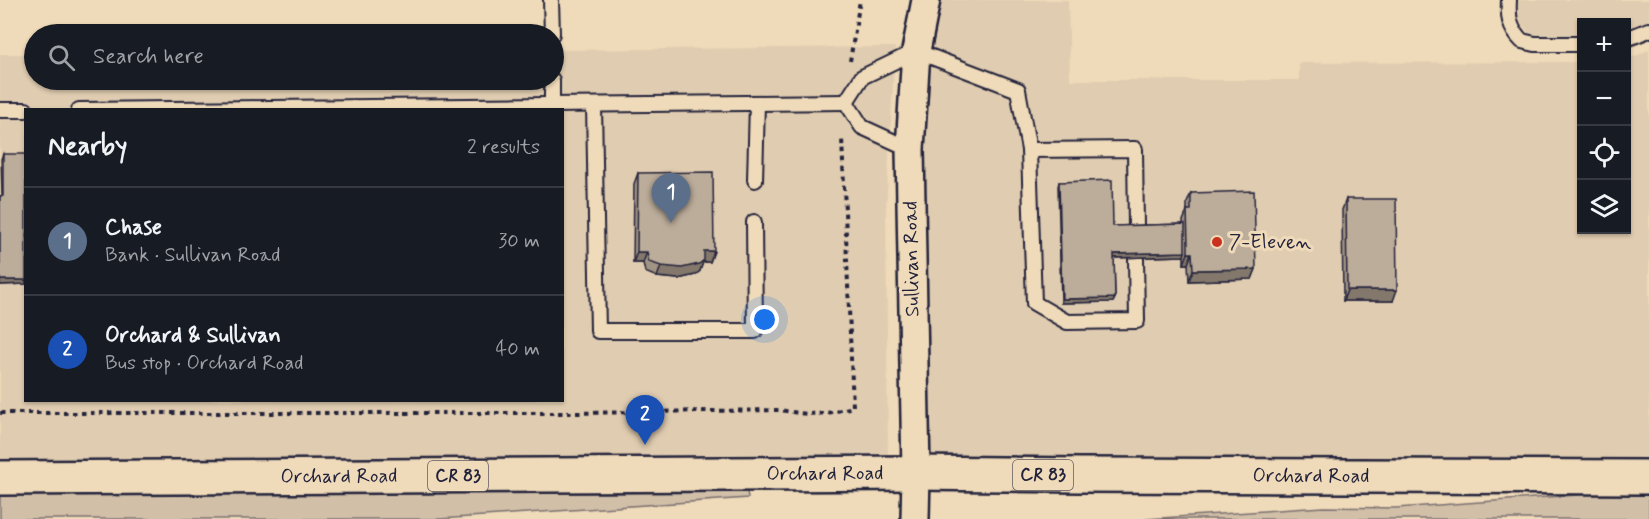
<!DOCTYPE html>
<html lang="en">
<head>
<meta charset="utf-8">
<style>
  :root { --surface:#171b24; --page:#20242c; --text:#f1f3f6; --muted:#9ea1a6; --line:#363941; --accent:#0b8043 }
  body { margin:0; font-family:Mynerve,sans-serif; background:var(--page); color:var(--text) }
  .controls { position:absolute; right:18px; top:18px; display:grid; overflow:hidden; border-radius:0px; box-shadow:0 2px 4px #0004 }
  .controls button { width:54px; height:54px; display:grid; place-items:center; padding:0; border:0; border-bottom:2px solid var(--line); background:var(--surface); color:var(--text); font:30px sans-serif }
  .you { position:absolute; left:765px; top:320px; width:21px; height:21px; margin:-15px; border:4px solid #fff; border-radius:50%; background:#1a73e8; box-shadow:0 0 0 9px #1a73e833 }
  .badge { display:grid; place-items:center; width:39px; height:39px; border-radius:50%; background:var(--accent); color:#fff; font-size:20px; font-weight:700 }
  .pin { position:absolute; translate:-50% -50px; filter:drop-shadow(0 2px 3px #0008) }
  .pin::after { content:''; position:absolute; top:32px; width:21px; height:18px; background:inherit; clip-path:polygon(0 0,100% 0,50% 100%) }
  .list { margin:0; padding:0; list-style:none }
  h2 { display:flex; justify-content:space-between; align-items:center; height:78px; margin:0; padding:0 24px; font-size:26px }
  h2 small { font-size:20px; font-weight:400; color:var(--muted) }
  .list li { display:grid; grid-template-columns:39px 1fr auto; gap:18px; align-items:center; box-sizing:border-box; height:108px; padding:0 24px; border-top:2px solid var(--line) }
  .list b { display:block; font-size:22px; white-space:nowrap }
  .list p { margin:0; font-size:20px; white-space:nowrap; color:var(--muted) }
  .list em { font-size:20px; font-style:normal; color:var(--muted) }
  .icon { flex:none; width:33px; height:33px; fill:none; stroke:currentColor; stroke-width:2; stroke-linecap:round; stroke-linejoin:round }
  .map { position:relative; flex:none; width:1649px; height:519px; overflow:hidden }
  .search { position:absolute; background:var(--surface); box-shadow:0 2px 4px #0004; left:24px; top:24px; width:540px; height:66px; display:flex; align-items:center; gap:15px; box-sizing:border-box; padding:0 21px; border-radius:33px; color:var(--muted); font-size:22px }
  .panel { position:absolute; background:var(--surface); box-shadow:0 2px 4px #0004; left:24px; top:108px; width:540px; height:294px; border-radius:0px }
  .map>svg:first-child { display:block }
  .built { fill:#e0ccb0; fill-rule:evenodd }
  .green { fill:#d1bfa7; stroke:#7a7071; stroke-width:1.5 }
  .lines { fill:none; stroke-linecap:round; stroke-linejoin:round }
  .service-casing { stroke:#22223b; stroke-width:18 }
  .minor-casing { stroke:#22223b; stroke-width:32 }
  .primary-casing { stroke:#22223b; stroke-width:38 }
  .path { stroke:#22223b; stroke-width:4; stroke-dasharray:4.5 4.5; stroke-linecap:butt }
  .service { stroke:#efdab9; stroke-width:14 }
  .minor { stroke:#efdab9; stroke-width:27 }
  .primary { stroke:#efdab9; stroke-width:33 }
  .wall { fill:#a29484; stroke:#22223b; stroke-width:1.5 }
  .shaded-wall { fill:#84786c; stroke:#22223b; stroke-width:1.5 }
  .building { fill:#bcac9a; stroke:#22223b; stroke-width:1.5 }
  .poi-dot { fill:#c8321e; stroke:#efdab9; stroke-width:2 }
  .labels { text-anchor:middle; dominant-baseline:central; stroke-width:6; stroke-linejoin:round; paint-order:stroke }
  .shield { fill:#efdab9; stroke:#605961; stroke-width:1.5 }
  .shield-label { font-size:18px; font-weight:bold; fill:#22223b }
  .poi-label { font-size:20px; fill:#22223b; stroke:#efdab9; text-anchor:start }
  .street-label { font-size:20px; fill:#22223b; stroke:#efdab9 }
</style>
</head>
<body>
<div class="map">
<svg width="1649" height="519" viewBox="0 0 1649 519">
  <rect width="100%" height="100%" fill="#efdab9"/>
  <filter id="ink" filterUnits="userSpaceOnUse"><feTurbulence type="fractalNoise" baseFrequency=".0167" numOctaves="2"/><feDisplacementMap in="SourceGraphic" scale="12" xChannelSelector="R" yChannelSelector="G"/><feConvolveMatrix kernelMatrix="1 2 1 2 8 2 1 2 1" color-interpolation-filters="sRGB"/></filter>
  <g filter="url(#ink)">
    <g class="built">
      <polygon points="938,0 1068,0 1070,80 1299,80 1299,63 1581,62 1582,230 1626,230 1627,60 1649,50 1649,460 1300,458 927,461 922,150 929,56"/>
      <polygon points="1517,0 1649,0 1649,24 1627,33 1626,22 1582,22 1581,36 1531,36 1516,17"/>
      <path d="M 895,47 L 886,210 L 888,460 L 0,462 L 0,54 L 34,54 L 34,80 L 554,80 L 554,50 ZM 26,110 L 562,110 L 562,400 L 26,400 Z"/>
    </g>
    <g class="green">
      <polygon points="1634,491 1649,491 1649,519 1146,519 1323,507 1396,508"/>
      <polygon points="747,492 748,498 439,519 0,519 0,495"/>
    </g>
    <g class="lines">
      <g class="service-casing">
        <g id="service">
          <polyline points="551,0 552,34"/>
          <path d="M 1509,0 C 1508,17 1509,28 1522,41 L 1535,44 L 1582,44"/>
          <polyline points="1626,39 1649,30"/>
          <polyline points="552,80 552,105"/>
          <polyline points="846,102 862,77 916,51 1018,90 1029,150 1135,149 1136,227"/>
          <polyline points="846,102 862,127 910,149"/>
          <polyline points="594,105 598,331 755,331 754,222"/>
          <polyline points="0,110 26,110"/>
          <polyline points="79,110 846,102"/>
          <polyline points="1029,150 1034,303 1067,322 1137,321 1136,259"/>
          <polyline points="755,180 757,103"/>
        </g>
      </g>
      <g class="minor-casing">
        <polyline id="minor" points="915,519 916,473 910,149 916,51 926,0"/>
      </g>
      <g class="primary-casing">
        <g id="primary">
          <path id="s1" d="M 0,478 L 916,473 L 1080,475 L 1649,477"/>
        </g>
      </g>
      <g class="path">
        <polyline points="850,61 860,0"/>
        <path d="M 0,413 L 574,413 L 780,410 C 811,416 823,415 853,407 L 842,138"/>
      </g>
      <use href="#service" class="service"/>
      <use href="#minor" class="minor"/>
      <use href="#primary" class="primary"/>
    </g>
    <g class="wall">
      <polygon points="3,154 26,284 0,285 0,196 2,196 1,159"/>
      <polygon points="638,173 714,251 710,262 703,262 700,271 695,275 678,279 657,277 645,272 643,263 633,263 634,184"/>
      <polygon points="1059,182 1113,226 1183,224 1183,221 1187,211 1187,203 1191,193 1256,269 1252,279 1189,281 1188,264 1184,264 1184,256 1114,258 1115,298 1113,302 1061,303 1058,186"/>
      <polygon points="1346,199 1393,301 1343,301 1342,210"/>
    </g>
    <g class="shaded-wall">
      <polygon points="704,251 714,251 710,262 703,262 700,271 695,275 678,279 657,277 661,266"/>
      <polygon points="637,252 647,252 643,263 633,263"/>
      <polygon points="1185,252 1184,256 1112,258 1114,254"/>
      <polygon points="1188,253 1192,253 1188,264 1184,264"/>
      <polygon points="1256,269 1252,279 1189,281 1193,270"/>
      <polygon points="0,280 26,280 26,284 0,285"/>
      <polygon points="1347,290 1397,290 1393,301 1343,301"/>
      <polygon points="1115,298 1113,302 1061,303 1062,299"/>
    </g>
    <g class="building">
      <polygon points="3,154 26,154 26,280 0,280 0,196 3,196"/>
      <polygon points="713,172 714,251 704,251 704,260 699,264 682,268 661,266 649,262 647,252 637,252 638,173"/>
      <polygon points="1112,180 1113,226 1185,224 1185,252 1114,254 1115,298 1062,299 1059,182"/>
      <polygon points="1254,191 1256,269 1193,270 1192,253 1188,253 1188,245 1187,210 1191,210 1191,193"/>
      <polygon points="1346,199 1396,199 1397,290 1347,290"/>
    </g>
  </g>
  <circle class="poi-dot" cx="1217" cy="242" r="6"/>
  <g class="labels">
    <g class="shield">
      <rect x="1013" y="460" width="60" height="30" rx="4.5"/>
      <rect x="428" y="461" width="60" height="30" rx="4.5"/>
    </g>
    <g class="shield-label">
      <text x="1043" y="475">CR 83</text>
      <text x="458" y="476">CR 83</text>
    </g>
    <g class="poi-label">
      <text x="1229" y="242">7-Eleven</text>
    </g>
    <g class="street-label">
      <text transform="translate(912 259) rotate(-91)">Sullivan Road</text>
      <text stroke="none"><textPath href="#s1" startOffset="825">Orchard Road</textPath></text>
      <text stroke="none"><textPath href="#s1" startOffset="1311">Orchard Road</textPath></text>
      <text stroke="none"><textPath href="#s1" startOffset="339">Orchard Road</textPath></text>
    </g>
  </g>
</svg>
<div class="controls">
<button>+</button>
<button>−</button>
<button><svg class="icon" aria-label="locate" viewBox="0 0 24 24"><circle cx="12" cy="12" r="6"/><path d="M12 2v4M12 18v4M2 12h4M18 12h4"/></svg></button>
<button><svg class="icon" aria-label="layers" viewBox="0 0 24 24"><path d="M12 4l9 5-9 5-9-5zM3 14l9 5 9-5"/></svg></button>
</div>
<div class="you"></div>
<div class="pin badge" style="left:671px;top:223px;background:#5c6f8a">1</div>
<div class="pin badge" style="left:645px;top:445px;background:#1a4fb4">2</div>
<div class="search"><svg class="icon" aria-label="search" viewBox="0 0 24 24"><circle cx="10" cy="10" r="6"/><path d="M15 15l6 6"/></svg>Search here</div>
<section class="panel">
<h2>Nearby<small>2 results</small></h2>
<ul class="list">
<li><span class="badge" style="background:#5c6f8a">1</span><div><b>Chase</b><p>Bank · Sullivan Road</p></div><em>30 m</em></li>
<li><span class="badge" style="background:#1a4fb4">2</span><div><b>Orchard &amp; Sullivan</b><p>Bus stop · Orchard Road</p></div><em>40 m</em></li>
</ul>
</section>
</div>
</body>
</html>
